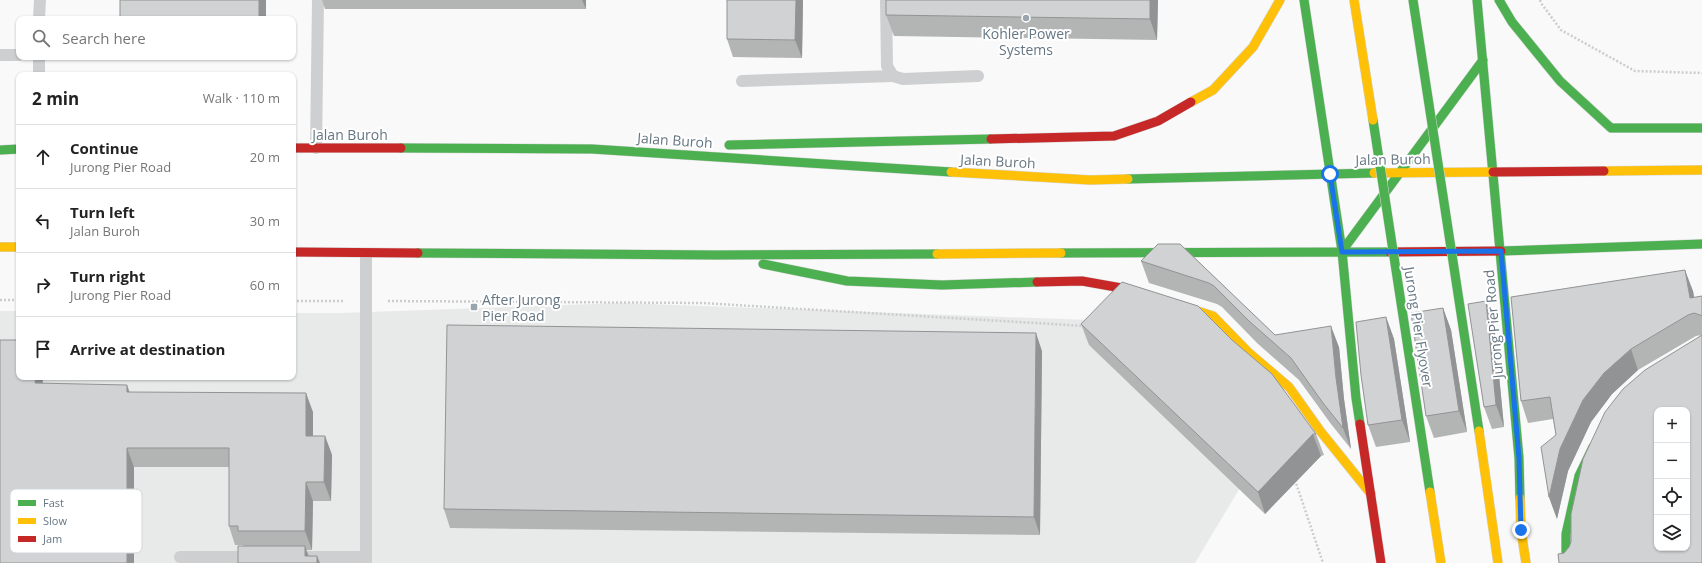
<!DOCTYPE html>
<html lang="en">
<head>
<meta charset="utf-8">
<style>
  :root { --surface:#fff; --page:#f2f2f2; --text:#222; --muted:#767676; --line:#e0e0e0 }
  body { margin:0; font-family:"Open Sans",sans-serif; background:var(--page); color:var(--text) }
  .controls { position:absolute; right:12px; bottom:12px; display:grid; overflow:hidden; border-radius:8px; box-shadow:0 1px 3px #0004 }
  .controls button { width:36px; height:36px; display:grid; place-items:center; padding:0; border:0; border-bottom:1px solid var(--line); background:var(--surface); color:var(--text); font:20px sans-serif }
  .stop { position:absolute; width:12px; height:12px; margin:-9px; border:3px solid #1a73e8; border-radius:50%; background:#fff }
  .stop.end { background:#1a73e8; border-color:#fff; box-shadow:0 1px 4px #0008 }
  .list { margin:0; padding:0; list-style:none }
  h2 { display:flex; justify-content:space-between; align-items:center; height:52px; margin:0; padding:0 16px; font-size:17px }
  h2 small { font-size:13px; font-weight:400; color:var(--muted) }
  .list li { display:grid; grid-template-columns:26px 1fr auto; gap:12px; align-items:center; box-sizing:border-box; height:64px; padding:0 16px; border-top:1px solid var(--line) }
  .list b { display:block; font-size:15px; white-space:nowrap }
  .list p { margin:0; font-size:13px; white-space:nowrap; color:var(--muted) }
  .list em { font-size:13px; font-style:normal; color:var(--muted) }
  .icon { flex:none; width:22px; height:22px; fill:none; stroke:currentColor; stroke-width:2; stroke-linecap:round; stroke-linejoin:round }
  .map { position:relative; flex:none; width:1702px; height:563px; overflow:hidden }
  .search { position:absolute; background:var(--surface); box-shadow:0 1px 3px #0004; left:16px; top:16px; width:280px; height:44px; display:flex; align-items:center; gap:10px; box-sizing:border-box; padding:0 14px; border-radius:8px; color:var(--muted); font-size:15px }
  .panel { position:absolute; background:var(--surface); box-shadow:0 1px 3px #0004; left:16px; top:72px; width:280px; height:308px; border-radius:8px }
  .map>svg:first-child { display:block }
  .built { fill:#e8e9e9 }
  .lines { fill:none; stroke-linecap:round; stroke-linejoin:round }
  .fast-casing { stroke:#d5d6d7; stroke-width:10 }
  .slow-casing { stroke:#d5d6d7; stroke-width:10 }
  .jam-casing { stroke:#d5d6d7; stroke-width:10 }
  .path { stroke:#cbcccd; stroke-width:2.5; stroke-dasharray:2 2; stroke-linecap:butt }
  .lane { stroke:#cecfd0; stroke-width:12 }
  .fast { stroke:#4caf50; stroke-width:9 }
  .slow { stroke:#ffc107; stroke-width:9 }
  .jam { stroke:#c62828; stroke-width:9 }
  .fast-bridge-casing { stroke:#d5d6d7; stroke-width:10; stroke-linecap:butt }
  .slow-bridge-casing { stroke:#d5d6d7; stroke-width:10; stroke-linecap:butt }
  .fast-bridge { stroke:#4caf50; stroke-width:9 }
  .slow-bridge { stroke:#ffc107; stroke-width:9 }
  .wall { fill:#b3b5b5 }
  .shaded-wall { fill:#929394 }
  .building { fill:#d0d2d3; stroke:#929394; fill-rule:evenodd }
  .route { stroke:#1a73e8; stroke-width:5 }
  .poi-dot { fill:#99a4ac; stroke:#fff; stroke-width:1.5 }
  .labels { text-anchor:middle; dominant-baseline:central; stroke-width:4; stroke-linejoin:round; paint-order:stroke }
  .poi-label { font-size:14px; fill:#657683; stroke:#fff }
  .street-label { font-size:14px; fill:#657683; stroke:#fff }
  .key { fill:#fff; stroke:#d1d6da; stroke-width:1 }
  .key-label { font-size:11px; fill:#657683 }
</style>
</head>
<body>
<div class="map">
<svg width="1702" height="563" viewBox="0 0 1702 563">
  <rect width="100%" height="100%" fill="#f9f9f9"/>
  <polygon class="built" points="622,303 1090,320 1262,451 1195,563 0,563 0,311 19,311 19,377 293,377 293,313 341,313"/>
  <g class="lines">
    <g class="fast-casing">
      <g id="fast">
        <polyline points="1304,0 1342,251 1356,398 1360,424"/>
        <polyline points="1477,0 1519,458 1520,498"/>
        <polyline points="1499,0 1512,22 1560,81 1611,128 1702,128"/>
        <polyline points="729,145 991,139"/>
        <polyline points="401,148 592,149 951,172"/>
        <polyline points="0,150 19,149"/>
        <polyline points="1128,179 1374,173"/>
        <polyline points="1342,251 1483,60"/>
        <polyline points="1501,251 1702,244"/>
        <polyline points="418,253 716,255 937,254"/>
        <polyline points="1061,253 1390,252"/>
        <polyline points="763,264 847,281 942,285 1037,282"/>
        <polyline points="1566,563 1566,534 1579,476 1593,447"/>
      </g>
    </g>
    <g class="slow-casing">
      <g id="slow">
        <polyline points="1191,102 1213,90 1253,47 1280,0"/>
        <polyline points="1604,171 1702,170"/>
        <polyline points="951,172 1090,180 1128,179"/>
        <polyline points="1374,173 1493,172"/>
        <polyline points="0,247 19,247"/>
        <polyline points="937,254 1061,253"/>
        <polyline points="1179,305 1213,316 1248,352 1289,387 1321,432 1371,494"/>
        <polyline points="1520,498 1521,530 1526,563"/>
      </g>
    </g>
    <g class="jam-casing">
      <g id="jam">
        <polyline points="991,139 1114,136 1158,121 1191,102"/>
        <polyline points="293,148 401,148"/>
        <polyline points="1493,172 1604,171"/>
        <polyline points="293,252 418,253"/>
        <polyline points="1390,252 1501,251"/>
        <polyline points="1037,282 1082,281 1127,289 1146,295"/>
        <polyline points="1360,424 1381,563"/>
      </g>
    </g>
    <g class="path">
      <polyline points="1540,0 1541,3 1561,30 1635,71 1702,73"/>
      <polyline points="0,300 19,300"/>
      <polyline points="293,301 343,301"/>
      <polyline points="388,301 702,303 1085,326"/>
      <polyline points="1295,480 1323,563"/>
    </g>
    <g class="lane">
      <polyline points="886,0 887,66 893,76 903,79 978,76"/>
      <polyline points="39,19 40,0"/>
      <polyline points="0,55 19,55"/>
      <polyline points="39,57 39,75"/>
      <polyline points="742,81 893,76"/>
      <polyline points="316,148 318,0"/>
      <polyline points="366,254 366,563"/>
      <polyline points="180,557 254,557"/>
      <polyline points="301,557 366,557"/>
    </g>
    <use href="#fast" class="fast"/>
    <use href="#slow" class="slow"/>
    <use href="#jam" class="jam"/>
    <g class="fast-bridge-casing">
      <g id="fast-bridge">
        <polyline points="1413,0 1479,431"/>
        <polyline points="1373,120 1430,492"/>
      </g>
    </g>
    <g class="slow-bridge-casing">
      <g id="slow-bridge">
        <polyline points="1354,0 1373,120"/>
        <polyline points="1479,431 1498,563"/>
        <polyline points="1430,492 1441,563"/>
      </g>
    </g>
    <use href="#fast-bridge" class="fast-bridge"/>
    <use href="#slow-bridge" class="slow-bridge"/>
  </g>
  <g class="wall">
    <polygon points="322,0 586,0 586,9 325,9"/>
    <polygon points="803,0 802,58 733,57 727,39"/>
    <polygon points="1158,0 1157,40 894,36 886,15"/>
    <polygon points="120,18 266,19 120,19"/>
    <polygon points="1180,244 1275,335 1339,347 1344,399 1351,449 1331,424 1299,380 1257,343 1222,307 1217,304 1149,283 1141,261"/>
    <polygon points="1693,291 1694,298 1702,296 1702,335 1696,336 1638,370 1612,394 1591,422 1568,471 1557,519 1549,497 1556,435 1553,419 1528,423 1521,401"/>
    <polygon points="1443,308 1451,330 1467,432 1434,438 1426,416"/>
    <polygon points="1386,317 1394,339 1410,442 1376,447 1368,425"/>
    <polygon points="1494,323 1504,427 1492,429 1484,407"/>
    <polygon points="1081,324 1316,434 1324,455 1321,456 1265,514 1089,345"/>
    <polygon points="1042,351 1040,535 450,528 444,509"/>
    <polygon points="43,384 313,412 313,436 325,436 332,455 331,501 313,501 312,550 306,550 309,556 320,563 243,546 243,545 235,545 229,526 229,467 134,467 134,563 0,563"/>
  </g>
  <g class="shaded-wall">
    <rect x="259" y="0" width="7" height="19"/>
    <polygon points="582,0 586,0 586,9"/>
    <polygon points="796,0 803,0 802,58 795,40"/>
    <polygon points="1150,0 1158,0 1157,40 1150,19"/>
    <polygon points="1685,270 1693,291 1697,314 1690,298"/>
    <polygon points="1486,301 1494,323 1504,427 1496,405"/>
    <polygon points="1443,308 1451,330 1467,432 1459,411"/>
    <polygon points="1386,317 1394,339 1410,442 1402,420"/>
    <polygon points="1331,326 1339,347 1344,399 1351,449 1343,428 1336,378"/>
    <polygon points="1036,333 1042,351 1040,535 1034,517"/>
    <polygon points="1631,349 1638,370 1612,394 1591,422 1568,471 1557,519 1549,497 1560,449 1583,400 1604,373"/>
    <polygon points="36,377 43,377 42,402 35,383"/>
    <polygon points="127,385 134,404 127,392"/>
    <polygon points="306,393 313,412 313,455 306,436"/>
    <polygon points="1313,434 1321,456 1265,514 1258,492"/>
    <polygon points="325,436 332,455 331,501 324,482"/>
    <polygon points="127,448 134,467 134,563 127,563"/>
    <polygon points="306,482 313,501 312,550 305,531"/>
    <polygon points="305,546 311,563 305,556"/>
    <polygon points="317,556 320,563 317,563"/>
  </g>
  <g class="building">
    <polygon points="120,0 259,0 259,19 120,18"/>
    <polygon points="727,0 796,0 795,40 727,39"/>
    <polygon points="886,0 1150,0 1150,19 886,15"/>
    <polygon points="1158,244 1180,244 1275,335 1331,326 1336,378 1343,428 1323,403 1291,358 1249,321 1214,286 1209,283 1141,261"/>
    <polygon points="1685,270 1690,298 1702,296 1702,316 1700,315 1694,313 1688,315 1631,349 1604,373 1583,400 1560,449 1549,497 1541,447 1556,435 1550,397 1521,401 1511,297"/>
    <polygon points="1122,282 1198,306 1232,340 1272,374 1316,434 1313,434 1258,492 1081,324"/>
    <polygon points="1486,301 1496,405 1484,407 1468,304"/>
    <polygon points="1443,308 1459,411 1426,416 1411,313"/>
    <polygon points="1386,317 1402,420 1368,425 1361,375 1356,322"/>
    <polygon points="447,325 1036,333 1034,517 444,509"/>
    <path d="M 1702,335 L 1702,563 L 1559,563 L 1558,554 L 1564,553 L 1569,547 L 1571,542 L 1571,514 L 1583,459 L 1605,412 L 1623,389 L 1645,370 ZM 1657,410 L 1687,410 L 1687,548 L 1657,548 Z"/>
    <polygon points="0,340 19,340 19,377 36,377 35,383 127,385 127,392 306,393 306,436 325,436 324,482 306,482 305,531 238,531 238,526 229,526 229,448 127,448 127,563 0,563"/>
    <polygon points="238,546 305,546 305,556 317,556 317,563 238,563"/>
  </g>
  <g class="lines">
    <polyline class="route" points="1330,174 1342,252 1501,251 1519,458 1521,530"/>
  </g>
  <g class="poi-dot">
    <circle cx="1026" cy="18" r="4"/>
    <rect x="470" y="303" width="8" height="8" rx="2"/>
  </g>
  <g class="labels">
    <g class="poi-label">
      <text x="1026" y="33">Kohler Power<tspan x="1026" dy="16">Systems</tspan></text>
      <text x="482" y="299" text-anchor="start">After Jurong<tspan x="482" dy="16">Pier Road</tspan></text>
    </g>
    <g class="street-label">
      <text x="350" y="134">Jalan Buroh</text>
      <text transform="translate(675 140) rotate(4)">Jalan Buroh</text>
      <text transform="translate(1393 159) rotate(-1)">Jalan Buroh</text>
      <text transform="translate(998 161) rotate(3)">Jalan Buroh</text>
      <text transform="translate(1493 324) rotate(-95)">Jurong Pier Road</text>
      <text transform="translate(1419 327) rotate(81)">Jurong Pier Flyover</text>
    </g>
  </g>
  <rect x="10" y="489" width="132" height="64" rx="6" class="key"/>
  <rect x="18" y="500" width="18" height="6" fill="#4caf50"/>
  <rect x="18" y="518" width="18" height="6" fill="#ffc107"/>
  <rect x="18" y="536" width="18" height="6" fill="#c62828"/>
  <g class="key-label">
    <text x="43" y="507">Fast</text>
    <text x="43" y="525">Slow</text>
    <text x="43" y="543">Jam</text>
  </g>
</svg>
<div class="controls">
<button>+</button>
<button>−</button>
<button><svg class="icon" aria-label="locate" viewBox="0 0 24 24"><circle cx="12" cy="12" r="6"/><path d="M12 2v4M12 18v4M2 12h4M18 12h4"/></svg></button>
<button><svg class="icon" aria-label="layers" viewBox="0 0 24 24"><path d="M12 4l9 5-9 5-9-5zM3 14l9 5 9-5"/></svg></button>
</div>
<div class="stop" style="left:1330px;top:174px"></div>
<div class="stop end" style="left:1521px;top:530px"></div>
<div class="search"><svg class="icon" aria-label="search" viewBox="0 0 24 24"><circle cx="10" cy="10" r="6"/><path d="M15 15l6 6"/></svg>Search here</div>
<section class="panel">
<h2>2 min<small>Walk · 110 m</small></h2>
<ul class="list">
<li><svg class="icon" aria-label="ahead" viewBox="0 0 24 24"><path d="M12 20V5M6 11l6-6 6 6"/></svg><div><b>Continue</b><p>Jurong Pier Road</p></div><em>20 m</em></li>
<li><svg class="icon" aria-label="left" viewBox="0 0 24 24"><path d="M17 20v-9H6M10 6l-5 5 5 5"/></svg><div><b>Turn left</b><p>Jalan Buroh</p></div><em>30 m</em></li>
<li><svg class="icon" aria-label="right" viewBox="0 0 24 24"><path d="M7 20v-9h11M14 6l5 5-5 5"/></svg><div><b>Turn right</b><p>Jurong Pier Road</p></div><em>60 m</em></li>
<li><svg class="icon" aria-label="arrive" viewBox="0 0 24 24"><path d="M6 21V4h12l-3 4 3 4H6"/></svg><div><b>Arrive at destination</b></div></li>
</ul>
</section>
</div>
</body>
</html>
